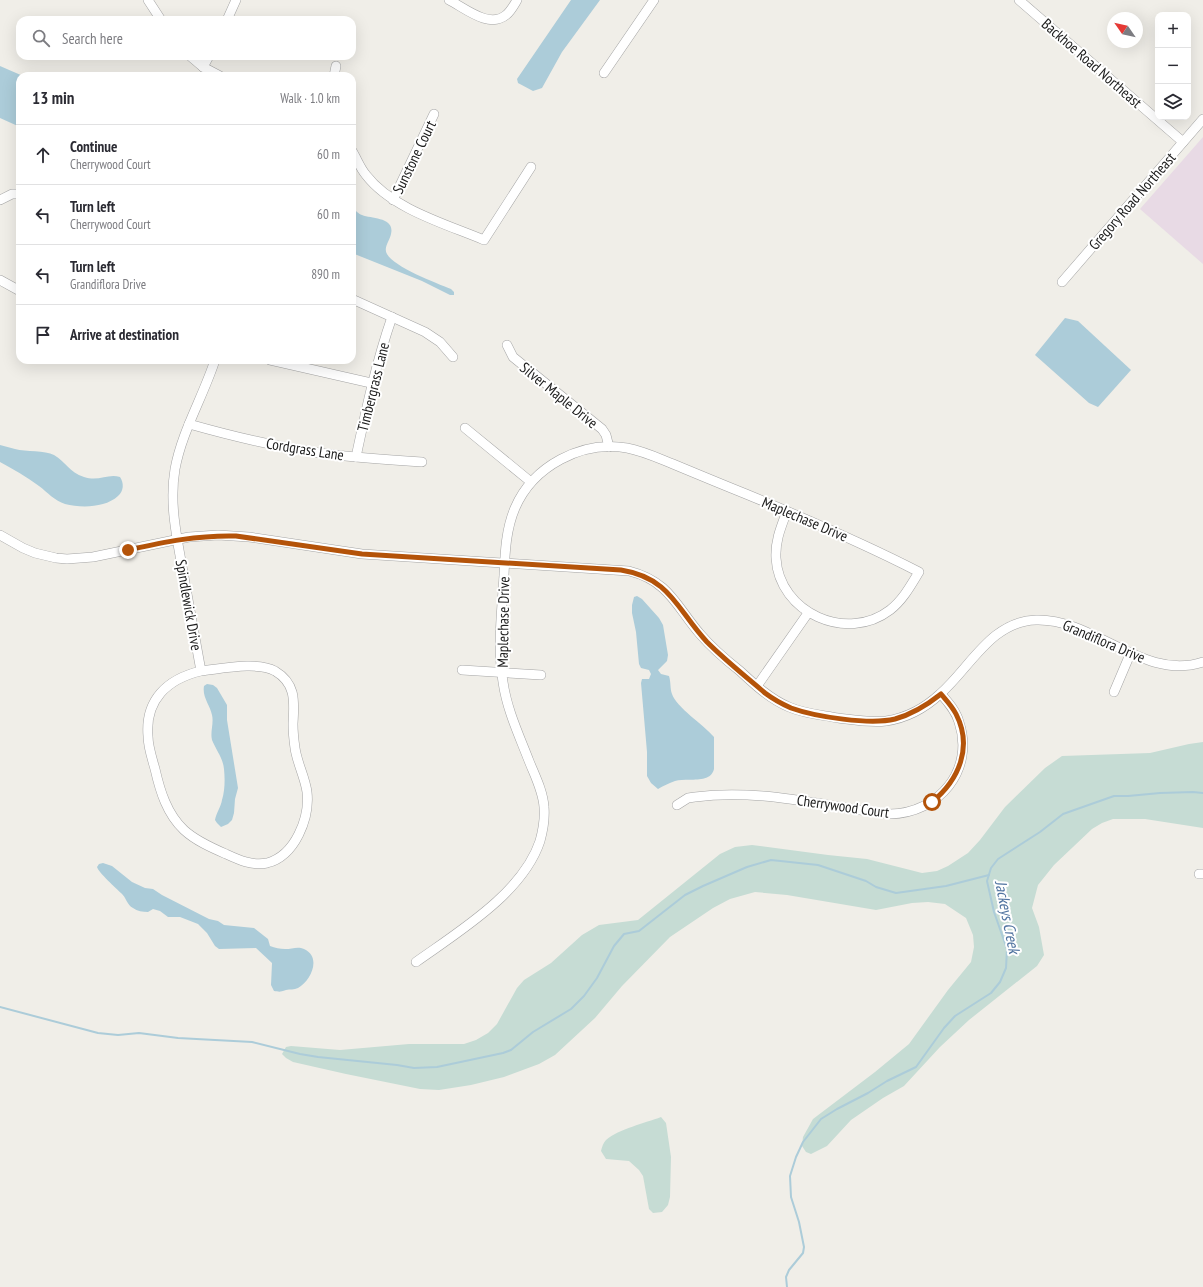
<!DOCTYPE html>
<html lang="en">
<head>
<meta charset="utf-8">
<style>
  :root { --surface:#fff; --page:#f2f2f3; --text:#2b2b33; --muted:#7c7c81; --line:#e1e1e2 }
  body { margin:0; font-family:"PT Sans Narrow",sans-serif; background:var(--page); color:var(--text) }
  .controls { position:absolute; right:12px; top:12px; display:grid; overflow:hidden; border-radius:8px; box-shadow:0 4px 16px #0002 }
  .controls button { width:36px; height:36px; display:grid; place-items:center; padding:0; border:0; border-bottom:1px solid var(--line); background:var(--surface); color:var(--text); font:20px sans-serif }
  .compass { position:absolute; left:1107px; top:12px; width:36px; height:36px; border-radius:50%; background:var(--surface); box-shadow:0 4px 16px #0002; rotate:304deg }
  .stop { position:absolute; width:12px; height:12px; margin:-9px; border:3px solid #b45309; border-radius:50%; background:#fff }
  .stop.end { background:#b45309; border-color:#fff; box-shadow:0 1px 4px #0008 }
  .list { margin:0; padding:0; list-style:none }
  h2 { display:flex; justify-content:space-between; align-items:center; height:52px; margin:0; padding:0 16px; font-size:17px }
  h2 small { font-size:13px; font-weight:400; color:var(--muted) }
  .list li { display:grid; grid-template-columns:26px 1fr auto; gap:12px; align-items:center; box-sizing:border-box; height:60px; padding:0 16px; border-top:1px solid var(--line) }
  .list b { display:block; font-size:15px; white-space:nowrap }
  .list p { margin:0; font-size:13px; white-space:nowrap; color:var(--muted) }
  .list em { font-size:13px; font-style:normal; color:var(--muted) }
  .icon { flex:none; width:22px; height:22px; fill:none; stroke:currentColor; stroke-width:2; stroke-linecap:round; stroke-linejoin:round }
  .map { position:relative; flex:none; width:1203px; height:1287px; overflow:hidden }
  .search { position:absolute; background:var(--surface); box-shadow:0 4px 16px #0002; left:16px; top:16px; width:340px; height:44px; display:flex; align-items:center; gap:10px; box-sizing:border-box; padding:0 14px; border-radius:12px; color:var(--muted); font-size:15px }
  .panel { position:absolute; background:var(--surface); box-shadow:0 4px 16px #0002; left:16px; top:72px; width:340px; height:292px; border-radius:12px }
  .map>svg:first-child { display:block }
  .industrial { fill:#e8dae5 }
  .wetland { fill:#c6dcd4 }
  .water { fill:#acccd9 }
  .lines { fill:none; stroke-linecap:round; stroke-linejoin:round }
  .stream { stroke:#acccd9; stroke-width:2 }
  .minor-casing { stroke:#a4a4a4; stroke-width:10 }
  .minor { stroke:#fff; stroke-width:9 }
  .route { stroke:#b45309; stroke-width:5 }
  .labels { text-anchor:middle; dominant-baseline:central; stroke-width:4; stroke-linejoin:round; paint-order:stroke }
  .street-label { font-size:15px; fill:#202020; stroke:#fff }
  .water-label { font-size:16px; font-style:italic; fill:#5174a0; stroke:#fff }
</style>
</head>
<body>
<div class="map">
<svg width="1203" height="1287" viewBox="0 0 1203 1287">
  <rect width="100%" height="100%" fill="#f0eee8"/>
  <polygon class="industrial" points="1203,137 1203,264 1140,209"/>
  <g class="wetland">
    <polygon points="1203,742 1203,828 1145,819 1113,819 1102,823 1092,829 1054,865 1038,885 1032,908 1039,927 1044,955 1037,966 969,1020 940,1047 904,1086 883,1098 851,1120 827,1146 811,1154 806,1152 802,1146 803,1137 813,1119 875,1072 909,1044 948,990 971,962 974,947 973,935 966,918 945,904 928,902 912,903 876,910 787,895 755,892 730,899 713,908 670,937 622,986 595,1018 555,1055 539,1064 504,1077 471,1085 439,1090 420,1089 346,1074 293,1062 286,1058 282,1054 286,1047 291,1046 340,1050 409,1044 464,1044 476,1040 488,1033 497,1024 517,988 524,980 551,963 582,935 599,925 638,920 720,854 735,847 752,845 828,855 867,859 922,873 937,871 948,866 968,853 980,840 1005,807 1045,768 1062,756 1150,753 1189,744"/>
    <path d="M 661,1117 L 666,1123 L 671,1157 L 670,1197 L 668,1205 L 662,1212 L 653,1213 L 649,1209 L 643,1176 L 639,1170 L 629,1161 L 606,1159 L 601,1151 C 602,1147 603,1143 606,1140 C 619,1129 645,1123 661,1117 Z"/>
  </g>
  <g class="water">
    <polygon points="571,0 600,0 562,52 542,88 533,91 518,83 517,79"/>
    <polygon points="0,66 23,76 20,76 20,127 0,118"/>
    <path d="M 352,208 C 356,210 358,214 362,215 C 372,219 395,217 391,234 C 390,240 383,248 387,254 C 394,267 436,283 451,289 L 454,292 L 454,295 L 450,295 L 422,281 L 352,253 Z"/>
    <polygon points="1065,318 1078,321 1131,370 1098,407 1089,403 1035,355"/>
    <path d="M 0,445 C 5,446 10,448 15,449 C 26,452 45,450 54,455 C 66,462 69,472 84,477 C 99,482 108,473 120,477 C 124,483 124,491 118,496 C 105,508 81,508 65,504 C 55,501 47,492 39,486 C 27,477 13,469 0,462 Z"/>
    <path d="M 637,596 L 642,599 L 659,618 L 663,625 L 668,655 L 667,661 L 658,670 L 661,674 L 669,676 C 671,682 670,689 672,694 C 676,707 704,725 714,737 L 714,769 C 710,785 687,777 675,781 C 669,783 663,786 658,789 L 651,783 L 647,776 L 647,752 L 641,683 L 642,679 L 649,679 L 651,674 L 649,670 L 641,668 L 639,664 L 636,632 L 632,613 L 632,605 L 634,597 Z"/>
    <path d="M 207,684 L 213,685 L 217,688 L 227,705 L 227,720 L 238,788 L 235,799 L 234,813 L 232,820 L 228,824 L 221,827 L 217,823 L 215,820 C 216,813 221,807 222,800 C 225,790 225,779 224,769 C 223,758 216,750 212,740 C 210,732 214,723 212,715 C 210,705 202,697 204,686 Z"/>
    <path d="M 103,863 L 112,866 L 132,882 L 145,888 L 153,889 L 162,895 L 209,919 L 218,921 L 224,925 L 254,928 L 268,939 L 270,946 C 275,948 280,949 285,949 C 292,949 298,946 304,949 C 322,957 311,981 298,988 C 294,990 290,989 286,990 C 280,992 280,992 274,991 L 271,985 L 272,963 L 256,948 L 219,949 L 215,946 L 207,933 L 198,924 L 180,917 L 168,917 L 160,911 L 153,909 L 148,912 C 143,912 137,911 133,908 C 127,905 126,897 121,893 C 116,888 99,873 97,867 L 99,864 Z"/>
  </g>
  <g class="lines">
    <g class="stream">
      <polyline points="0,1007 98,1033 118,1035 139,1033 178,1038 252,1042 300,1054 318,1057 397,1065 414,1068 437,1067 503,1053 511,1050 533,1032 571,1009 584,996 597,978 614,946 624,934 639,931 685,895 703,886 747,867 771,860 818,865 866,881 876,887 896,893 946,886 989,875"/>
      <polyline points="787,1287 786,1277 789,1270 803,1253 804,1247 799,1222 791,1197 790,1176 796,1157 803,1142 821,1119 837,1109 868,1093 887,1081 916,1067 944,1028 955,1016 991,993 1000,982 1006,968 1007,949 994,912 987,881 991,868 998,859 1040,832 1063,814 1114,796 1128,796 1160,793 1193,792 1203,793"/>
    </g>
    <g class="minor-casing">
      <g id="minor">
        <polyline points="148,0 161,20"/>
        <path d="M 449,0 C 465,8 489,29 506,15 C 511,11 514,5 517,0"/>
        <polyline points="1019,0 1183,142"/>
        <polyline points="227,20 236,0"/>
        <polyline points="190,56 203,67 220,76"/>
        <polyline points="203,67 209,56"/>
        <polyline points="604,73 654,0"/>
        <polyline points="334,76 336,66"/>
        <path d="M 352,151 C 357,159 360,168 366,175 C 392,209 446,224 484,240 L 531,167"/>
        <polyline points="0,200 12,194 20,194"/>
        <polyline points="393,200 434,114"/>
        <polyline points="0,280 20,291"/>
        <polyline points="1062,282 1203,119"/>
        <polyline points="352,299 425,332 440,342 453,357"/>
        <polyline points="507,345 513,357 602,429 606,435 609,447"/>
        <polyline points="270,360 371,383"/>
        <path d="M 189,424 C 235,437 280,448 327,454 C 359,458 390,460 422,462"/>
        <polyline points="465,428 531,482"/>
        <path d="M 356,457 C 366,410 376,363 392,317"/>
        <path d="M 0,535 L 23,548 L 35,553 L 56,558 L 67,559 L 93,557 L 189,537 L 218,535 L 249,537 L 362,554 L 629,571 C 669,581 676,606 700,634 C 712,648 726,660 740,671 C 755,685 770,699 789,707 C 805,714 822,715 838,718 C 854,720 870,723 886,721 C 906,718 925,708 940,694 C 970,668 991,621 1036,620 C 1094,618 1144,682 1203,662"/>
        <polyline points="462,670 541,675"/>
        <path d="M 201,671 C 221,669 257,661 275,671 C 297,684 294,703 293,724 C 293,732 294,741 295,748 C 297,763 305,777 307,792 C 310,818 295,856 267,863 C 252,866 239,860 226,854 C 212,848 196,841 184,830 C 167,814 160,791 155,769 C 152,758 148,747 148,736 C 145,700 167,679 201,671 C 195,638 189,605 183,572 C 177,538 169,504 175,469 C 182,431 203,397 215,360"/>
        <polyline points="757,686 808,613"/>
        <polyline points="1114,692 1131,652"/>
        <path d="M 677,805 L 688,798 L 695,797 C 762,788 824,807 890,814 C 939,813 975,770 959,722 C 956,711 948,702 941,694"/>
        <polyline points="1199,874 1203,874"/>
        <path d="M 416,962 C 458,932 523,893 540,841 C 543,830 545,818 544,807 C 543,791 535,776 529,761 C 519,735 507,710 503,682 C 497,647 502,610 504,575 C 505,552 506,529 515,508 C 533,466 582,440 627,448 C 643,451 658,458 673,464 C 697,474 721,484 746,494 C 804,518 863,543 919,572 C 911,585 903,600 890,610 C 847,643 779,613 776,558 C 775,541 781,527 787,511"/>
      </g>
    </g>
    <use href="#minor" class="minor"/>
  </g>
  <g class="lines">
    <path class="route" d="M 128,550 C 164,542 198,535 236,536 L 362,554 L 621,570 C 671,578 677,610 707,642 C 725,660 745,676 765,693 C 773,699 782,704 791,708 C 816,717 870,725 895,719 C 913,714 927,705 941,694 C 946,700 952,706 956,714 C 973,747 959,780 932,802"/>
  </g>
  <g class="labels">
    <g class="street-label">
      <text transform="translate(1092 63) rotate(41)">Backhoe Road Northeast</text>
      <text transform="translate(414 157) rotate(-64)">Sunstone Court</text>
      <text transform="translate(1132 201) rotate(-49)">Gregory Road Northeast</text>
      <text transform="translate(373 387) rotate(-76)">Timbergrass Lane</text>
      <text transform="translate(559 395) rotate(39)">Silver Maple Drive</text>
      <text transform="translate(305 449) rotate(9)">Cordgrass Lane</text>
      <text transform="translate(805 519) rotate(23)">Maplechase Drive</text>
      <text transform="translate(189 605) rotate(80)">Spindlewick Drive</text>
      <text transform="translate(503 622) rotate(-89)">Maplechase Drive</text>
      <text transform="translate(1104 641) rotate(23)">Grandiflora Drive</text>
      <text transform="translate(843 806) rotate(8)">Cherrywood Court</text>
    </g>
    <g class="water-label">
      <text transform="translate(1008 917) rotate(79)">Jackeys Creek</text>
    </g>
  </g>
</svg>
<div class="controls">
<button>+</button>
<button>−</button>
<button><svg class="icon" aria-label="layers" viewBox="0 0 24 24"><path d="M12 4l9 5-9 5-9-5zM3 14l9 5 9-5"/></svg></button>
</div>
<svg class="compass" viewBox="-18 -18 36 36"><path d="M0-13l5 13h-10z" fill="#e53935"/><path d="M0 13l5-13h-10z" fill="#7c7c81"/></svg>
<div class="stop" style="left:932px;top:802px"></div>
<div class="stop end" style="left:128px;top:550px"></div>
<div class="search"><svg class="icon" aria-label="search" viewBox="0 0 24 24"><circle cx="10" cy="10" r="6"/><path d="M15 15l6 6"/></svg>Search here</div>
<section class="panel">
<h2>13 min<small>Walk · 1.0 km</small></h2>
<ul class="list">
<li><svg class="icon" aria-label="ahead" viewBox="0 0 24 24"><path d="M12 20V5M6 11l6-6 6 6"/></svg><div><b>Continue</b><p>Cherrywood Court</p></div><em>60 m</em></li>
<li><svg class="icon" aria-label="left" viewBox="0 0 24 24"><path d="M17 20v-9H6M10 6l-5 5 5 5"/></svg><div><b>Turn left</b><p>Cherrywood Court</p></div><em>60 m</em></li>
<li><svg class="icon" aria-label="left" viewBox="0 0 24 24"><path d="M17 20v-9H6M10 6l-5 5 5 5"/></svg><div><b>Turn left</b><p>Grandiflora Drive</p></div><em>890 m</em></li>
<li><svg class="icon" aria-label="arrive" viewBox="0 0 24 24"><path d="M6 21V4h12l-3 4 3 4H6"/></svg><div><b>Arrive at destination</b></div></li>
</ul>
</section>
</div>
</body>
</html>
